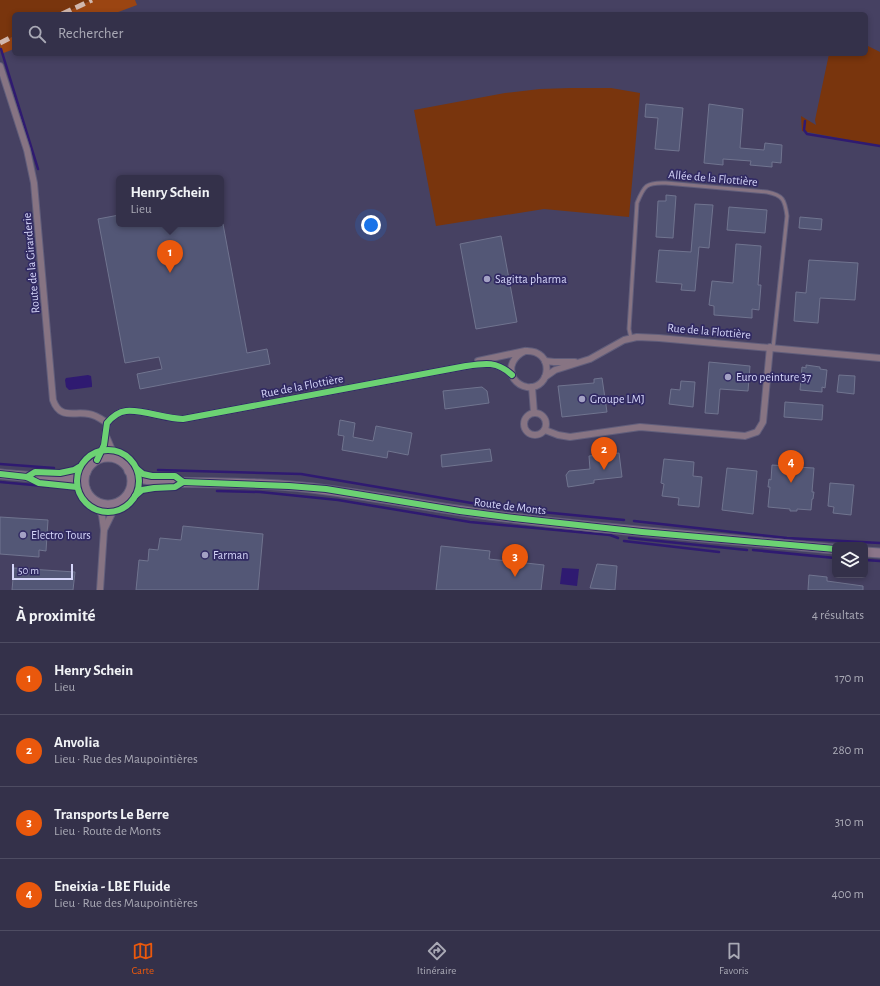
<!DOCTYPE html>
<html lang="fr">
<head>
<meta charset="utf-8">
<style>
  :root { --surface:#34314a; --page:#3f3d54; --text:#f1f3f6; --muted:#a9a9b5; --line:#4e4c62; --accent:#ea580c }
  body { margin:0; font-family:"Alegreya Sans",sans-serif; background:var(--page); color:var(--text) }
  .controls { position:absolute; right:12px; bottom:12px; display:grid; overflow:hidden; border-radius:6px; box-shadow:0 2px 6px #0003 }
  .controls button { width:36px; height:36px; display:grid; place-items:center; padding:0; border:0; border-bottom:1px solid var(--line); background:var(--surface); color:var(--text); font:20px sans-serif }
  .scale { position:absolute; left:12px; bottom:10px; width:61px; box-sizing:border-box; padding-left:4px; border:2px solid #d5d5f9; border-top:0; font-size:11px; line-height:14px; white-space:nowrap; color:#d5d5f9; -webkit-text-stroke:3px #312a63; paint-order:stroke }
  .you { position:absolute; left:371px; top:225px; width:14px; height:14px; margin:-10px; border:3px solid #fff; border-radius:50%; background:#1a73e8; box-shadow:0 0 0 6px #1a73e833 }
  .badge { display:grid; place-items:center; width:26px; height:26px; border-radius:50%; background:var(--accent); color:#fff; font-size:13px; font-weight:700 }
  .pin { position:absolute; translate:-50% -33px; filter:drop-shadow(0 1px 2px #0008) }
  .pin::after { content:''; position:absolute; top:21px; width:14px; height:12px; background:inherit; clip-path:polygon(0 0,100% 0,50% 100%) }
  .popup { position:absolute; left:116px; top:175px; width:108px; height:52px; box-sizing:border-box; display:grid; place-content:center; border-radius:6px; background:var(--surface); filter:drop-shadow(0 1px 3px #0005); font-size:13px; white-space:nowrap; color:var(--muted) }
  .popup b { font-size:15px; color:var(--text) }
  .popup::after { content:''; position:absolute; left:50%; top:100%; margin-left:-8px; border:8px solid transparent; border-top-color:var(--surface) }
  .list { margin:0; padding:0; list-style:none }
  h2 { display:flex; justify-content:space-between; align-items:center; height:52px; margin:0; padding:0 16px; font-size:17px }
  h2 small { font-size:13px; font-weight:400; color:var(--muted) }
  .list li { display:grid; grid-template-columns:26px 1fr auto; gap:12px; align-items:center; box-sizing:border-box; height:72px; padding:0 16px; border-top:1px solid var(--line) }
  .list b { display:block; font-size:15px; white-space:nowrap }
  .list p { margin:0; font-size:13px; white-space:nowrap; color:var(--muted) }
  .list em { font-size:13px; font-style:normal; color:var(--muted) }
  .icon { flex:none; width:22px; height:22px; fill:none; stroke:currentColor; stroke-width:2; stroke-linecap:round; stroke-linejoin:round }
  .map { position:relative; flex:none; width:880px; height:590px; overflow:hidden }
  .search { position:absolute; background:var(--surface); box-shadow:0 2px 6px #0003; left:12px; right:12px; top:12px; height:44px; display:flex; align-items:center; gap:10px; box-sizing:border-box; padding:0 14px; border-radius:6px; color:var(--muted); font-size:15px }
  .sheet { height:340px; background:var(--surface) }
  nav { display:flex; justify-content:space-around; align-items:center; box-sizing:border-box; height:56px; border-top:1px solid var(--line); background:var(--surface); font-size:11px; color:var(--muted) }
  nav a { display:grid; justify-items:center; gap:2px }
  nav .on { color:var(--accent) }
  .map>svg:first-child { display:block }
  .green { fill:#79350d }
  .forest { fill:#9b4512 }
  .water { fill:#2f1a71 }
  .lines { fill:none; stroke-linecap:round; stroke-linejoin:round }
  .stream { stroke:#2f1a71; stroke-width:2.5 }
  .building { fill:#535776; stroke:#70748f }
  .service-casing { stroke:#615e7b; stroke-width:5 }
  .minor-casing { stroke:#615e7b; stroke-width:8 }
  .secondary-casing { stroke:#615e7b; stroke-width:11 }
  .service { stroke:#877483; stroke-width:3 }
  .minor { stroke:#877483; stroke-width:6 }
  .secondary { stroke:#8b768a; stroke-width:9 }
  .quiet { stroke:#d1b7ad; stroke-width:5; stroke-dasharray:10 5; stroke-linecap:butt }
  .cycleway-casing { stroke:#312a63; stroke-width:8 }
  .cycleway { stroke:#6cd273; stroke-width:6 }
  .poi-dot { fill:#a3a1c4; stroke:#312a63; stroke-width:1.5 }
  .labels { text-anchor:middle; dominant-baseline:central; stroke-width:3.5; stroke-linejoin:round; paint-order:stroke }
  .street-label { font-size:12px; fill:#d5d5f9; stroke:#312a63 }
  .poi-label { font-size:12px; fill:#d5d5f9; stroke:#312a63; text-anchor:start }
</style>
</head>
<body>
<div class="map">
<svg width="880" height="590" viewBox="0 0 880 590">
  <rect width="100%" height="100%" fill="#464162"/>
  <g class="green">
    <polygon points="0,0 92,0 62,14 14,14 14,36 0,43"/>
    <polygon points="866,45 880,52 880,146 802,131 801,116 816,125 815,120 829,54 866,54"/>
    <polygon points="571,88 611,88 640,93 629,217 544,209 436,226 414,110 505,93 540,89"/>
  </g>
  <g class="forest">
    <polygon points="92,0 135,0 137,5 113,14 62,14"/>
    <polygon points="14,36 14,49 1,54 0,43"/>
  </g>
  <g class="water">
    <polygon points="88,375 91,376 92,384 92,387 69,390 66,387 65,380 66,378"/>
    <polygon points="562,568 579,569 577,586 560,584"/>
  </g>
  <g class="lines">
    <g class="stream">
      <polyline points="1,49 38,169"/>
      <polyline points="805,121 804,130 807,134 880,146"/>
      <polyline points="0,464 54,468"/>
      <polyline points="158,470 301,474 501,508 624,520"/>
      <polyline points="0,482 44,486"/>
      <polyline points="217,491 260,492 338,500 470,522 610,535 618,538"/>
      <polyline points="634,521 787,538 880,543"/>
      <polyline points="629,538 747,550"/>
      <polyline points="624,541 719,552"/>
      <polyline points="753,550 835,558"/>
      <polyline points="865,560 880,561"/>
    </g>
  </g>
  <g class="building">
    <polygon points="646,104 683,108 679,151 655,149 658,118 645,117"/>
    <polygon points="709,104 743,109 740,148 764,150 765,143 782,145 781,163 772,162 772,167 750,165 751,161 723,159 723,165 704,163"/>
    <polygon points="666,195 676,196 673,238 656,237 658,201 666,201"/>
    <polygon points="695,204 713,205 709,248 699,247 695,291 681,290 682,284 656,282 659,250 691,252"/>
    <polygon points="729,207 767,210 765,233 727,230"/>
    <polygon points="119,215 119,224 223,224 247,353 267,349 270,364 140,389 137,374 162,369 159,357 125,363 98,219"/>
    <polygon points="800,217 822,219 821,230 799,228"/>
    <polygon points="501,236 517,322 476,329 460,244"/>
    <polygon points="736,244 761,246 758,285 761,285 759,310 752,309 752,318 714,315 714,306 709,305 712,281 733,283"/>
    <polygon points="809,260 858,263 855,300 820,298 818,323 794,321 796,292 806,293"/>
    <polygon points="709,362 750,366 748,391 720,389 718,414 705,413"/>
    <polygon points="806,365 820,367 820,369 827,370 825,388 822,387 822,392 800,390 802,367 806,368"/>
    <polygon points="839,375 855,376 854,394 837,392"/>
    <polygon points="602,378 607,412 562,417 558,386 594,383 594,379"/>
    <polygon points="681,381 695,382 693,407 669,404 671,389 680,390"/>
    <polygon points="482,387 487,391 489,403 445,409 443,391"/>
    <polygon points="785,402 823,405 822,420 784,417"/>
    <polygon points="340,420 355,423 353,437 373,441 376,426 412,433 408,455 388,451 387,458 342,450 344,436 338,435"/>
    <polygon points="490,449 492,461 442,467 441,455"/>
    <polygon points="619,453 622,477 594,480 594,483 568,487 566,475 569,471 590,469 589,456"/>
    <polygon points="664,459 694,462 693,476 702,477 699,507 678,505 679,498 662,496 664,484 661,483"/>
    <polygon points="794,461 795,467 814,468 812,492 814,492 813,499 812,499 811,510 797,509 797,511 790,511 790,509 768,507 770,487 768,487 769,479 771,480 772,465 787,466 786,463"/>
    <polygon points="727,468 757,471 753,514 722,510"/>
    <polygon points="830,483 854,485 851,515 833,513 834,507 828,506"/>
    <polygon points="0,517 48,520 46,551 39,550 39,557 0,554"/>
    <polygon points="183,526 263,534 258,590 136,590 139,560 148,561 149,549 158,550 160,538 181,540"/>
    <polygon points="441,546 490,551 489,559 544,565 541,590 436,590"/>
    <polygon points="597,564 617,566 615,590 590,588"/>
    <polygon points="14,568 75,572 73,590 12,590"/>
    <polygon points="809,575 827,577 827,581 863,586 863,590 808,590"/>
  </g>
  <g class="lines">
    <g class="service-casing">
      <path id="service" d="M 631,338 L 629,329 L 637,203 C 644,186 646,182 666,183 L 767,192 C 783,195 785,200 787,216 L 773,348"/>
    </g>
    <g class="minor-casing">
      <g id="minor">
        <path d="M 0,66 L 27,150 L 34,183 L 53,400 C 60,420 74,411 89,414 C 96,415 101,419 107,423"/>
        <path d="M 478,361 L 525,351 C 555,349 552,390 527,387 C 521,386 517,383 514,379 C 507,367 514,356 525,351"/>
        <polyline points="545,361 554,362 575,362"/>
        <polyline points="545,377 555,370 590,359 624,340 637,337 659,338 880,358"/>
        <polyline points="532,387 534,413"/>
        <circle cx="535" cy="424" r="11"/>
        <polyline points="545,430 558,435 570,437 640,427 745,436 757,432 763,422 770,347"/>
        <polyline points="106,436 112,450 119,460"/>
        <path d="M 97,460 L 104,445 L 107,423 C 112,417 118,412 126,411 C 142,409 165,419 183,419 L 466,366 C 485,363 497,361 512,375"/>
        <polyline points="94,500 102,515 104,530 100,590"/>
        <polyline points="104,530 117,503"/>
      </g>
    </g>
    <g class="secondary-casing">
      <g id="secondary">
        <circle cx="108" cy="481" r="24"/>
        <path d="M 129,471 L 144,479 L 164,482 C 218,483 273,482 327,490 C 389,498 451,511 514,518 C 621,531 728,539 835,549"/>
        <path d="M 0,474 C 29,477 58,480 86,472"/>
        <polyline points="59,480 76,483 85,488"/>
        <polyline points="865,552 880,553"/>
      </g>
    </g>
    <use href="#service" class="service"/>
    <use href="#minor" class="minor"/>
    <use href="#secondary" class="secondary"/>
    <g class="quiet">
      <polyline points="62,14 92,0"/>
      <polyline points="0,43 14,36"/>
    </g>
    <g class="cycleway-casing">
      <g id="cycleway">
        <circle cx="108" cy="481" r="31"/>
        <path d="M 97,460 L 104,445 L 107,423 C 112,417 118,412 126,411 C 142,409 165,419 183,419 L 466,366 C 485,363 497,361 512,375"/>
        <polyline points="137,469 143,474 152,476 175,476 183,482"/>
        <polyline points="0,474 27,477 39,483 77,487"/>
        <polyline points="27,477 35,472 60,473 74,470 79,467"/>
        <polyline points="183,482 289,486 326,489 460,511 514,518 642,532 835,549"/>
        <polyline points="135,496 142,490 154,488 175,487 183,482"/>
      </g>
    </g>
    <use href="#cycleway" class="cycleway"/>
  </g>
  <g class="poi-dot">
    <circle cx="487" cy="279" r="4"/>
    <circle cx="728" cy="377" r="4"/>
    <circle cx="582" cy="399" r="4"/>
    <circle cx="23" cy="535" r="4"/>
    <circle cx="205" cy="555" r="4"/>
  </g>
  <g class="labels">
    <g class="street-label">
      <text transform="translate(713 178) rotate(5)">Allée de la Flottière</text>
      <text transform="translate(31 263) rotate(-95)">Route de la Girarderie</text>
      <text transform="translate(709 331) rotate(5)">Rue de la Flottière</text>
      <text transform="translate(302 386) rotate(-11)">Rue de la Flottière</text>
      <text transform="translate(510 506) rotate(7)">Route de Monts</text>
    </g>
    <g class="poi-label">
      <text x="495" y="279">Sagitta pharma</text>
      <text x="736" y="377">Euro peinture 37</text>
      <text x="590" y="399">Groupe LMJ</text>
      <text x="31" y="535">Electro Tours</text>
      <text x="213" y="555">Farman</text>
    </g>
  </g>
</svg>
<div class="controls">
<button><svg class="icon" aria-label="layers" viewBox="0 0 24 24"><path d="M12 4l9 5-9 5-9-5zM3 14l9 5 9-5"/></svg></button>
</div>
<div class="scale">50 m</div>
<div class="you"></div>
<div class="pin badge" style="left:170px;top:273px">1</div>
<div class="popup"><b>Henry Schein</b>Lieu</div>
<div class="pin badge" style="left:604px;top:470px">2</div>
<div class="pin badge" style="left:515px;top:577px">3</div>
<div class="pin badge" style="left:791px;top:483px">4</div>
<div class="search"><svg class="icon" aria-label="search" viewBox="0 0 24 24"><circle cx="10" cy="10" r="6"/><path d="M15 15l6 6"/></svg>Rechercher</div>
</div>
<section class="sheet">
<h2>À proximité<small>4 résultats</small></h2>
<ul class="list">
<li><span class="badge">1</span><div><b>Henry Schein</b><p>Lieu</p></div><em>170 m</em></li>
<li><span class="badge">2</span><div><b>Anvolia</b><p>Lieu · Rue des Maupointières</p></div><em>280 m</em></li>
<li><span class="badge">3</span><div><b>Transports Le Berre</b><p>Lieu · Route de Monts</p></div><em>310 m</em></li>
<li><span class="badge">4</span><div><b>Eneixia - LBE Fluide</b><p>Lieu · Rue des Maupointières</p></div><em>400 m</em></li>
</ul>
</section>
<nav>
<a class="on"><svg class="icon" aria-label="map" viewBox="0 0 24 24"><path d="M3 6l6-2 6 2 6-2v14l-6 2-6-2-6 2zM9 4v14M15 6v14"/></svg>Carte</a>
<a><svg class="icon" aria-label="directions" viewBox="0 0 24 24"><path d="M12 3l9 9-9 9-9-9zM9 14v-3h6M13 9l2 2-2 2"/></svg>Itinéraire</a>
<a><svg class="icon" aria-label="saved" viewBox="0 0 24 24"><path d="M7 4h10v16l-5-4-5 4z"/></svg>Favoris</a>
</nav>
</body>
</html>
